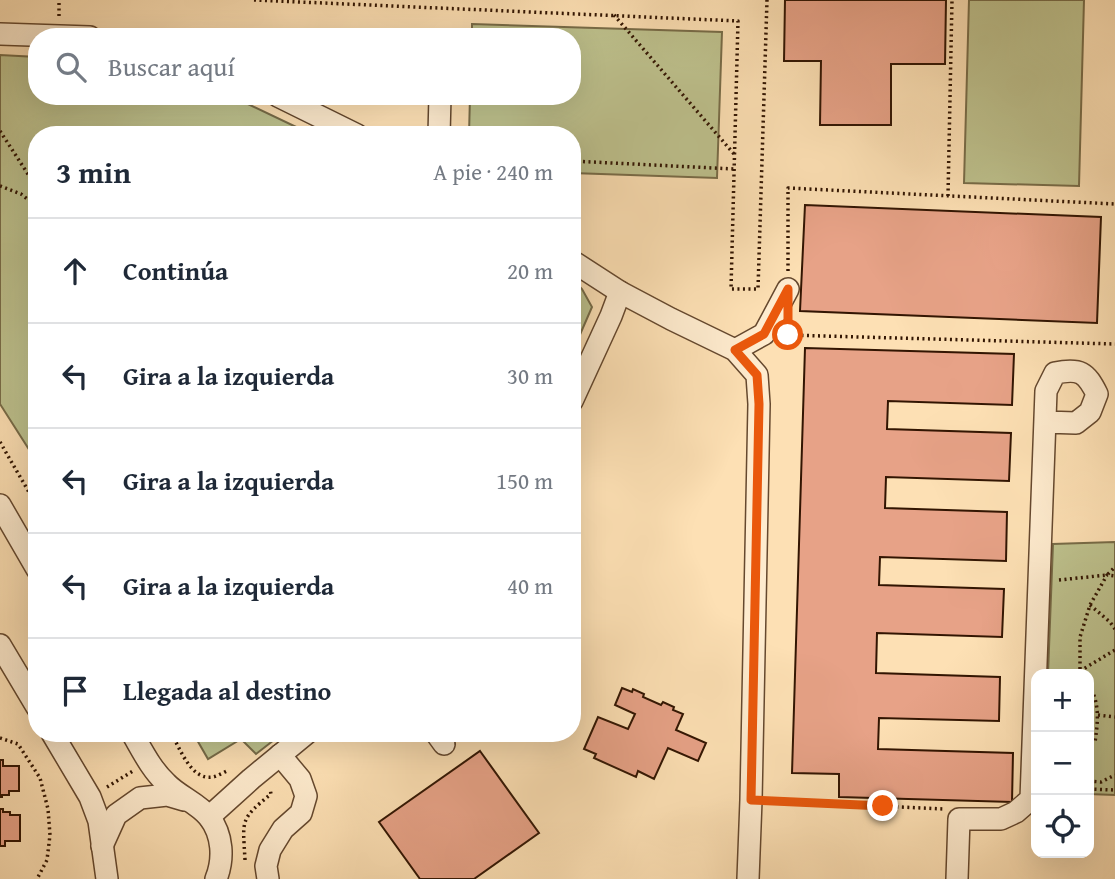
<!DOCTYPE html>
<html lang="es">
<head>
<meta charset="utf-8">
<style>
  :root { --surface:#fff; --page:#f6f6f7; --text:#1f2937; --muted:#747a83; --line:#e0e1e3 }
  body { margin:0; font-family:"Gentium Book Plus",serif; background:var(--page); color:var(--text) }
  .controls { position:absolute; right:21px; bottom:21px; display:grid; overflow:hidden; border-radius:14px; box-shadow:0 7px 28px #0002 }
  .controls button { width:63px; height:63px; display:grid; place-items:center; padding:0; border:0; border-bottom:2px solid var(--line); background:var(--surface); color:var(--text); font:35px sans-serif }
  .stop { position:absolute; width:21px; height:21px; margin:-16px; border:5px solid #ea580c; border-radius:50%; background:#fff }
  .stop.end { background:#ea580c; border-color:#fff; box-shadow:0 2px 7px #0008 }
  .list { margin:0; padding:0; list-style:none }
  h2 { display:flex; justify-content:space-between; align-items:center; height:91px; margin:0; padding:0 28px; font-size:30px }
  h2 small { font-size:23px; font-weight:400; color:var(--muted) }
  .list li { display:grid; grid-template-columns:46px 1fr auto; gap:21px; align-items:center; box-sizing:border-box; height:105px; padding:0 28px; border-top:2px solid var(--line) }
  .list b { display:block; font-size:26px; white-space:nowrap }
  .list em { font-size:23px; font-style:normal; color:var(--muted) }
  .icon { flex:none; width:38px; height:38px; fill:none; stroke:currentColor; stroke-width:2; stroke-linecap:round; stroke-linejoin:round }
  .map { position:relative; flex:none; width:1115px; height:879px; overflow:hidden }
  .search { position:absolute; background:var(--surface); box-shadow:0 7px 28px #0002; left:28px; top:28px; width:553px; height:77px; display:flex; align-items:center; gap:18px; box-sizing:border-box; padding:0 24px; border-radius:28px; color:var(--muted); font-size:26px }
  .panel { position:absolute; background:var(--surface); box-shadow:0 7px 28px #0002; left:28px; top:126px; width:553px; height:616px; border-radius:28px }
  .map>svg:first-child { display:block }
  .green { fill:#bec28e; stroke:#786c48; stroke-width:2 }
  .building { fill:#e7a287; stroke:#321502; stroke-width:2 }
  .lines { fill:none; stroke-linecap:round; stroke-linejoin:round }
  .minor-casing { stroke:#65482e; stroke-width:24 }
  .path { stroke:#321502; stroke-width:3.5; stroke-dasharray:2 3.5; stroke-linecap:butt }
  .minor { stroke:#feebce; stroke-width:21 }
  .route { stroke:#ea580c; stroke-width:9 }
</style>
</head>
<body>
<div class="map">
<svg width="1115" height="879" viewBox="0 0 1115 879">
  <rect width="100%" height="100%" fill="#fde0b4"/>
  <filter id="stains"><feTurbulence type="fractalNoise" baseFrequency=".00286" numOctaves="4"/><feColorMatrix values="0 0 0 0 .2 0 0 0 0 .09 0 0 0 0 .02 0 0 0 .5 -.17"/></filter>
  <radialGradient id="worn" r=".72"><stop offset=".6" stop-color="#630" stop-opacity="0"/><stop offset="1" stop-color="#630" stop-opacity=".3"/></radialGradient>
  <g class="green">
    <polygon points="969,0 1084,0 1079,186 964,183"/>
    <polygon points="472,24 722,32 717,178 572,173 572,135 469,135 470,96 572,96 572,37 472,37"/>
    <polygon points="0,55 37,57 37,96 231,96 313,135 37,135 37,462 0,404"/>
    <polygon points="572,279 582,289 592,307 572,353"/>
    <polygon points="1115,542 1115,795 1089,794 1089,674 1048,674 1053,544"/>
    <polygon points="193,733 283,733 256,754 241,739 208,759"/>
  </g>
  <g class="building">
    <polygon points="785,0 946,0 945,64 891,64 891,125 820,125 821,61 784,61"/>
    <polygon points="805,205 1101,217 1097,323 800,311"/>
    <polygon points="805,348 1014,354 1012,405 888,401 887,429 1011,433 1009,481 886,477 885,508 1007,512 1006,561 880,557 879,585 1004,589 1002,637 877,633 876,673 1000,677 999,721 879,718 878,749 1013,753 1012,802 839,797 839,774 792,773"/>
    <polygon points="622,688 632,692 633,689 644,694 643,697 661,705 663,702 674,707 673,710 683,714 676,730 706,743 698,761 668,748 654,779 638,771 636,777 594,758 596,754 584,749 598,717 628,729 635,714 615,705"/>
    <polygon points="480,751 539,833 474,879 420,879 379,822"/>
    <polygon points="0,760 3,760 3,766 19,766 19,791 9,791 9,795 2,795 2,797 0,797"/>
    <polygon points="0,809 3,809 3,812 10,812 10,815 20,815 20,841 5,841 5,846 0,846"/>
  </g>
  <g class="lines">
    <g class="minor-casing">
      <g id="minor">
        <polyline points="0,34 90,37"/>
        <polyline points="278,96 357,135"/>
        <polyline points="439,135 440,96"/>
        <polyline points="572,261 620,292 671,319 735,350 757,375 759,404 751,800 748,879"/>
        <polyline points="735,350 764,334 788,289"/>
        <polyline points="572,401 611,316 620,292"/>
        <polyline points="0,505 37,569"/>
        <polyline points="0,645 37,707"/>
        <polyline points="52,733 90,797 99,821 107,879"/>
        <path d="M 132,733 C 142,750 151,769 166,783 C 178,796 198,803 209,817 C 223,835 224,859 216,879"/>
        <polyline points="436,733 444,744"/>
        <polyline points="209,817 251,779 307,733"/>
        <polyline points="102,846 116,815 140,798 167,795 184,800"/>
        <polyline points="268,879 266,866 270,850 283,829 301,813 306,796 300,779 280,755"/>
        <path d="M 957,879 L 959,819 L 1001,819 L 1016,812 L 1031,799 L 1046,391 L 1055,373 C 1080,368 1086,372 1097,394 L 1090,412 L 1076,423 L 1045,422"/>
      </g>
    </g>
    <g class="path">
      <polyline points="254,0 738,21 731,289 758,289 767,0"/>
      <polyline points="614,15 734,154"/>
      <polyline points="59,16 59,0"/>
      <polyline points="0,131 37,188"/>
      <polyline points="572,161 734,169"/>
      <polyline points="0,186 21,194 37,207"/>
      <polyline points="948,196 952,0"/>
      <polyline points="788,271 788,188 1115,204"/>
      <polyline points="788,332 788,335 1115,344"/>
      <polyline points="0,442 37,506"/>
      <polyline points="1059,580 1107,575 1115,567"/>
      <polyline points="1090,605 1110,622 1115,629"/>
      <polyline points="1080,671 1115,650"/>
      <polyline points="1082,674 1080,671 1080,637 1090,605 1107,575 1115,576"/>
      <path d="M 1089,685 C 1100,703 1098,722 1095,742 L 1089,744"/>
      <polyline points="1098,715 1115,717"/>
      <path d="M 171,733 C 180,748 191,781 213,777 C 218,776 224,772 229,770"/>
      <polyline points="0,738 18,744 40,778 48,809 50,835 47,860 37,879"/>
      <polyline points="1089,781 1101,782 1115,775"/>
      <polyline points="107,787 133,771"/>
      <polyline points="1089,789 1115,790"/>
      <polyline points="770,801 944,809"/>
      <path d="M 245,860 C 243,820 239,820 271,794 L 270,789"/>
    </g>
    <use href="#minor" class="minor"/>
  </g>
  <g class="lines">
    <polyline class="route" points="788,335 788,289 764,334 735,350 757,375 759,404 751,800 883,806"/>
  </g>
  <rect width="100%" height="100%" filter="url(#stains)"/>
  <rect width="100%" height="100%" fill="url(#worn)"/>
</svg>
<div class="controls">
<button>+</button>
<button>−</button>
<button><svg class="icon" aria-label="locate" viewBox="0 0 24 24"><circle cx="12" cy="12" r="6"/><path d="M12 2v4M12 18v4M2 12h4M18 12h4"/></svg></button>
</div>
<div class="stop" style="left:788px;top:335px"></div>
<div class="stop end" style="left:883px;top:806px"></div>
<div class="search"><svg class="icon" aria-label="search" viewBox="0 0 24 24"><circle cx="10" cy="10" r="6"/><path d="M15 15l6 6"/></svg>Buscar aquí</div>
<section class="panel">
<h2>3 min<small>A pie · 240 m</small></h2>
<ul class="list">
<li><svg class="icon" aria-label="ahead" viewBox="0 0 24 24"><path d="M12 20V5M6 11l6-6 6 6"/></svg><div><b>Continúa</b></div><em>20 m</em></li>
<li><svg class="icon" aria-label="left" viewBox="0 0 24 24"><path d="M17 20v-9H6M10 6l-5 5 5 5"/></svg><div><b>Gira a la izquierda</b></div><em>30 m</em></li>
<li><svg class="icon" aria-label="left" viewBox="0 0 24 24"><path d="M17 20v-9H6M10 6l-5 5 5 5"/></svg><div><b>Gira a la izquierda</b></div><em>150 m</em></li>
<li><svg class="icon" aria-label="left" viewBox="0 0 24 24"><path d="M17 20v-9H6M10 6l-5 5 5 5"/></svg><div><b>Gira a la izquierda</b></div><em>40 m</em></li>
<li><svg class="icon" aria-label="arrive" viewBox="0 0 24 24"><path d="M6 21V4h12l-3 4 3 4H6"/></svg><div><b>Llegada al destino</b></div></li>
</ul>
</section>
</div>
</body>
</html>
